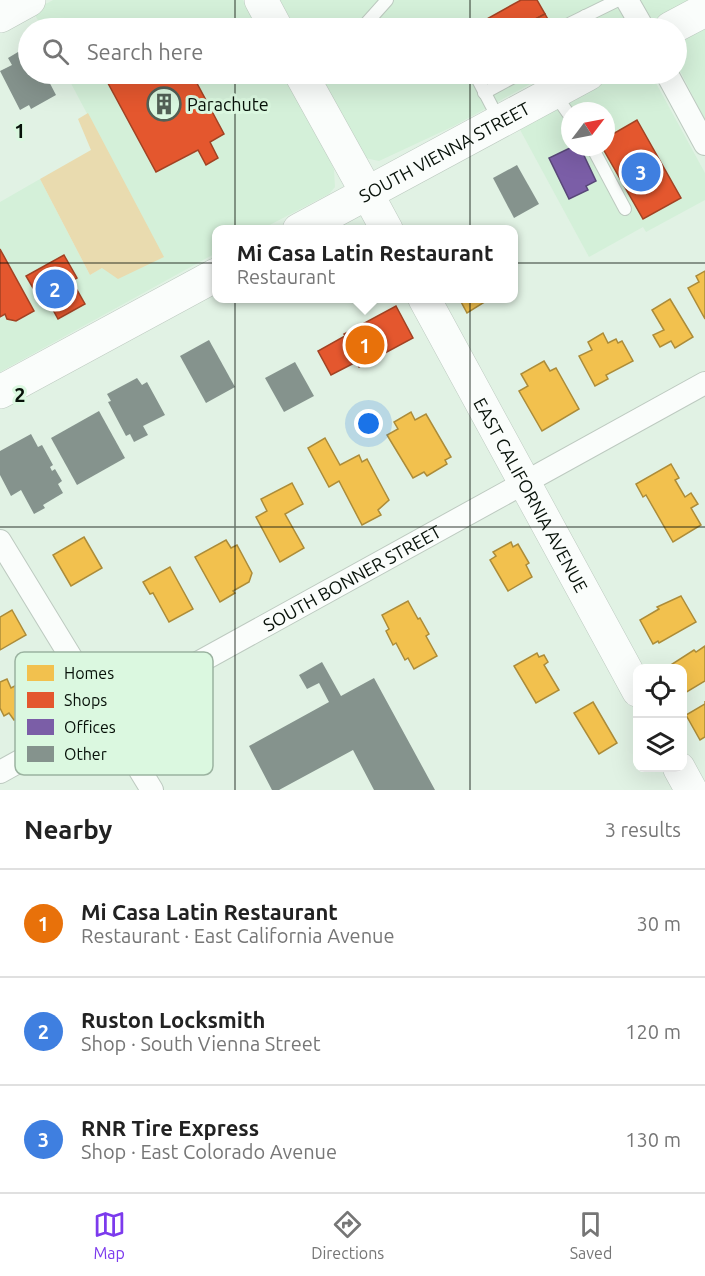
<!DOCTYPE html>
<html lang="en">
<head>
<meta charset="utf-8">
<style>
  :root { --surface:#fff; --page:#f2f2f2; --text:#222; --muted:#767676; --line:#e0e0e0; --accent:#7c3aed }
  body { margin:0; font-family:Ubuntu,sans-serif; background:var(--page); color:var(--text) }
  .controls { position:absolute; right:18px; bottom:18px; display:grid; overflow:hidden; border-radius:12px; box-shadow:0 6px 24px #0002 }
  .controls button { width:54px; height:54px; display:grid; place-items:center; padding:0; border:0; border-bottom:2px solid var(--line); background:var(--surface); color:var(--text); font:30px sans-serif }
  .compass { position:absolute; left:561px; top:102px; width:54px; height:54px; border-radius:50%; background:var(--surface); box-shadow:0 6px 24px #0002; rotate:58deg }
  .you { position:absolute; left:369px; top:424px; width:21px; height:21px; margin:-15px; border:4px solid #fff; border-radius:50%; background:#1a73e8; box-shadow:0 0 0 9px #1a73e833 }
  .badge { display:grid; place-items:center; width:39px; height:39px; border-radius:50%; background:var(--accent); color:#fff; font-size:20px; font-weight:700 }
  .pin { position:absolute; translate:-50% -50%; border:3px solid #fff; box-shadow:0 2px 6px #0006 }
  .popup { position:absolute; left:212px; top:225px; width:306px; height:78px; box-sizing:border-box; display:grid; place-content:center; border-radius:12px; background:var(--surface); filter:drop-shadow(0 2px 4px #0005); font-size:20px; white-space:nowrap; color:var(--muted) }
  .popup b { font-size:22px; color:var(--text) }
  .popup::after { content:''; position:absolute; left:50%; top:100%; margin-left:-12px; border:12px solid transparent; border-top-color:var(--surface) }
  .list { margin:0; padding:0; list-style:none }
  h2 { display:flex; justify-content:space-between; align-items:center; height:78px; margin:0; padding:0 24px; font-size:26px }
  h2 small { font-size:20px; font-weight:400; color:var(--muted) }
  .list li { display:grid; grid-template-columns:39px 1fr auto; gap:18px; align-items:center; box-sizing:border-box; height:108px; padding:0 24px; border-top:2px solid var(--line) }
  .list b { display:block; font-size:22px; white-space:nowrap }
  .list p { margin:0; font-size:20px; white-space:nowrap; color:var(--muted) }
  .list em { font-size:20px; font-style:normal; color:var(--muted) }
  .icon { flex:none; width:33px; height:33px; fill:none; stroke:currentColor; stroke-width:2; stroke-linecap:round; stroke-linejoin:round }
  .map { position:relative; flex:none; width:705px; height:790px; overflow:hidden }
  .search { position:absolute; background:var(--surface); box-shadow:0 6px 24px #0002; left:18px; right:18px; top:18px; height:66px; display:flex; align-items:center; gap:15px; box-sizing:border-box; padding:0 21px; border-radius:33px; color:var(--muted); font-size:22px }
  .sheet { height:402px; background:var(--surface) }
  nav { display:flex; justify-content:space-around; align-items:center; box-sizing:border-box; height:84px; border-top:2px solid var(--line); background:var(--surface); font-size:16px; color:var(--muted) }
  nav a { display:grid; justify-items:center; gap:3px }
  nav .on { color:var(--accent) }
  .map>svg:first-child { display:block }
  .built { fill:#d4f0d9; fill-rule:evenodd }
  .green { fill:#e9dbaf }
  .homes { fill:#f2c14e; stroke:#ac8c39; stroke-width:1.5 }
  .shops { fill:#e4572e; stroke:#a24223; stroke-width:1.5 }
  .offices { fill:#7b5ea7; stroke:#584778; stroke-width:1.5 }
  .building { fill:#85938d }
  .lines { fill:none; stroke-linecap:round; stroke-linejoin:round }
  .service-casing { stroke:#bdcac0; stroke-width:14 }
  .minor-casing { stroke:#bdcac0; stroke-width:24 }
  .secondary-casing { stroke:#bdcac0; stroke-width:33 }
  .primary-casing { stroke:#bdcac0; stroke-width:34 }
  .trunk-casing { stroke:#bdcac0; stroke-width:34 }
  .service { stroke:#fafdfb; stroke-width:12 }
  .minor { stroke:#fafdfb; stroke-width:22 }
  .secondary { stroke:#fafdfb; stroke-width:32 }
  .primary { stroke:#fafdfb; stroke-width:33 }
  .trunk { stroke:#fafdfb; stroke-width:33 }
  .grid { fill:none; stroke:#071109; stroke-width:1.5; stroke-opacity:0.55 }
  .labels { text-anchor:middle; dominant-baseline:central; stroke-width:6; stroke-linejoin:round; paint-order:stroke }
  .poi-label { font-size:18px; fill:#071109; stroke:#dbf8e0; text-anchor:start }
  .street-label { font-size:18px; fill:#071109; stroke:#dbf8e0 }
  .key { fill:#dbf8e0; stroke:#9bb3a0; stroke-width:1.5 }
  .key-label { font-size:16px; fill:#071109 }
  .grid-label { font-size:20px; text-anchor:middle; font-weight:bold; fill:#071109; stroke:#dbf8e0; stroke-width:6; stroke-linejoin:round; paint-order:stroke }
</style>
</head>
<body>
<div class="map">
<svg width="705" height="790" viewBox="0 0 705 790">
  <rect width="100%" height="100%" fill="#e1f2e4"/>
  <g class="built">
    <polygon points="53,0 243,0 259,28 42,28 33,11"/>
    <polygon points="280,0 705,0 705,120 677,65 676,28 657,28 651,17 630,28 295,28"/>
    <polygon points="66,74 283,74 327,153 334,170 335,187 329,194 262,229 216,230 216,253 0,372 0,202 40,179 90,275 102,268 163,257"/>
    <polygon points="319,74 548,74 454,126 379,161 365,158"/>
    <path d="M 614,74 L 651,74 L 705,173 L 705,200 L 646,232 L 643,227 L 589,257 L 518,126 ZM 570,111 L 606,111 L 606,147 L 570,147 Z"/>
  </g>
  <polygon class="green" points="88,113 164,257 118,279 102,268 90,275 40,179 91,150 78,119"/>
  <g class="homes">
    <polygon points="705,271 705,319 688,288 699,282 696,276"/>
    <polygon points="459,298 491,298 467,313"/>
    <polygon points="670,299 693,337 675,348 671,341 660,347 653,335 664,330 652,310"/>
    <polygon points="603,333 608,343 616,339 618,343 622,341 633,361 606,375 608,379 595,386 579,356 592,350 588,342"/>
    <polygon points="544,361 550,371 556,368 579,409 542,431 519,391 528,386 521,374"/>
    <polygon points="411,412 415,420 426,414 451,457 445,460 447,464 427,476 424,472 413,478 387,435 398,429 394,422"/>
    <polygon points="325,438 340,465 359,455 362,462 367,459 389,500 378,510 381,515 362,525 339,481 329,487 308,448"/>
    <polygon points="671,464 679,478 675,480 685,497 691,493 698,504 691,508 701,525 673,542 646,495 643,497 636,484"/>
    <polygon points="292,483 303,504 285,514 304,548 280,562 256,517 267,511 261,499"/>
    <polygon points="84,537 102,568 71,586 53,555"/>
    <polygon points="226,540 231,548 237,545 252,573 249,582 233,591 235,593 220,602 195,557"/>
    <polygon points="511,542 513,547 518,544 529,563 526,565 532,577 508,591 490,560 496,556 493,552"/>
    <polygon points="170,567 193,609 169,622 153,593 150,594 143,582"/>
    <polygon points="681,596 696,622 659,643 658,641 653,644 640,620 659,609 657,607"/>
    <polygon points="408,601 418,619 420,618 429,634 426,636 437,656 414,669 408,658 405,660 396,643 393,645 386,631 389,629 382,615"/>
    <polygon points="12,610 26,635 0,650 0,617"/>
    <polygon points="705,646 705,681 685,693 682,692 682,668 666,668 694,650 696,652"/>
    <polygon points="537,653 539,657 544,655 548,662 544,665 559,690 536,703 514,666"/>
    <polygon points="32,677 35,684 38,682 50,705 44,709 42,706 14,720 9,713 4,716 0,708 0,682 7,679 11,688"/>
    <polygon points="705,701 705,737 700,740 686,715 705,704"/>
    <polygon points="593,702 617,743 599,754 574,713"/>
  </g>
  <g class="shops">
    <polygon points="521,0 537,0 545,14 518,28 478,28 476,25"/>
    <polygon points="545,14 553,28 518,28"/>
    <polygon points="103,74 192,74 224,134 210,142 218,158 206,165 198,150 156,172"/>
    <polygon points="637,120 681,198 643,219 602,147 606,147 606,138"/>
    <polygon points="0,249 34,311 16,321 7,319 5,314 0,317"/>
    <polygon points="64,255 77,278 72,281 85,304 58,319 46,297 40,300 26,276"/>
    <polygon points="396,306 413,338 359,367 356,362 331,375 318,351 345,336 344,334"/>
  </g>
  <polygon class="offices" points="572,147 574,150 580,147 596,181 586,186 588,190 569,199 549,158"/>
  <g class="building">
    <polygon points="28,46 28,74 45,74 56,95 31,109 29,105 20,110 0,71 12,65 8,58"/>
    <polygon points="517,165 539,204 514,218 493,178"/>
    <polygon points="209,340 235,387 206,403 180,356"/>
    <polygon points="295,362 314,396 284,412 265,378"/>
    <polygon points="137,378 142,385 147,382 165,415 143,426 148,435 134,442 130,434 126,436 108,402 111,401 107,394"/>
    <polygon points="99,411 125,458 77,485 51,438"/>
    <polygon points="31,434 38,447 42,445 53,465 50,467 52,471 55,469 62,481 58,484 63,493 43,505 45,508 34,514 21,490 11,496 0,475 0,451"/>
    <polygon points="322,662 341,696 374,678 435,790 374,790 353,750 279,790 272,790 249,746 329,702 319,683 307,689 299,675"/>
  </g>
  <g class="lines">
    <g class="service-casing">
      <g id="service">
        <polyline points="585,16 592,28"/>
        <polyline points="362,28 387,0"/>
        <polyline points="561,28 618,0"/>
        <polyline points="475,74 499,120"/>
        <polyline points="484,93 519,74"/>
        <polyline points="554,93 570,116"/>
        <polyline points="592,147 625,209"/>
      </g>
    </g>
    <g class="minor-casing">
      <g id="minor">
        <polyline points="627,0 643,28"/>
        <polyline points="667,74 705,144"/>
        <polyline points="0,541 152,790"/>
        <path id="s1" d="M 0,772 L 705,383"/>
      </g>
    </g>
    <g class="secondary-casing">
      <g id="secondary">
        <polyline points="367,193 387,230"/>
        <path id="s2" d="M 424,298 L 638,691"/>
        <polyline points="679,768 691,790"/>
      </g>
    </g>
    <g class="primary-casing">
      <g id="primary">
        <polyline points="261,0 276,28"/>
        <polyline points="301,74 367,193"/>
      </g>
    </g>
    <g class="trunk-casing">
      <g id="trunk">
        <polyline points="0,16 29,0"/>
        <polyline points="671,28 705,10"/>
        <path id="s3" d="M 299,230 L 588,74"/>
        <polyline points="0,392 216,275"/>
      </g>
    </g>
    <use href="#service" class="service"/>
    <use href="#minor" class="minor"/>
    <use href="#secondary" class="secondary"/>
    <use href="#primary" class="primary"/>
    <use href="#trunk" class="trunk"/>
  </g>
  <path class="grid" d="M 235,0 L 235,28M 470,0 L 470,28M 235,74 L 235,790M 470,74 L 470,790M 0,263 L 705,263M 0,527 L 705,527"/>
  <defs>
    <g id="building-ring" transform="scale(1.725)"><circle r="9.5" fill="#dbf8e0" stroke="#536056" stroke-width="1.5"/><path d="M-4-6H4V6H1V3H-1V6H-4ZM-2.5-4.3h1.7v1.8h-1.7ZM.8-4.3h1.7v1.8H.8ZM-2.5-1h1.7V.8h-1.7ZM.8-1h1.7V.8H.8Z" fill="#536056"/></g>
  </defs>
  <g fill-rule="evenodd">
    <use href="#building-ring" x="164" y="104"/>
  </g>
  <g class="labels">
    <g class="poi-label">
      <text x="187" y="104">Parachute</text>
    </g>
    <g class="street-label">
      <text stroke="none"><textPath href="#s3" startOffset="165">SOUTH VIENNA STREET</textPath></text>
      <text stroke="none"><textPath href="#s2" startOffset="224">EAST CALIFORNIA AVENUE</textPath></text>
      <text stroke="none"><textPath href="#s1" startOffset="402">SOUTH BONNER STREET</textPath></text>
    </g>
  </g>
  <rect x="15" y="652" width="198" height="123" rx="9" class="key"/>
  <rect x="27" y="665" width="27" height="16" fill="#f2c14e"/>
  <rect x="27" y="692" width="27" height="16" fill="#e4572e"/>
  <rect x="27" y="719" width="27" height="16" fill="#7b5ea7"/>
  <rect x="27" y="746" width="27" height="16" fill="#85938d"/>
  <g class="key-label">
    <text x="64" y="679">Homes</text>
    <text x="64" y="706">Shops</text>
    <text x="64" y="733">Offices</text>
    <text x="64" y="760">Other</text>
  </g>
  <g class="grid-label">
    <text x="20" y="138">1</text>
    <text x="20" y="402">2</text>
  </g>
</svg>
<div class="controls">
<button><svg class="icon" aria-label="locate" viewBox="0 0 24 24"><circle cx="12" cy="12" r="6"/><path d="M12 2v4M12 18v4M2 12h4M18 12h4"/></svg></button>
<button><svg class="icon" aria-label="layers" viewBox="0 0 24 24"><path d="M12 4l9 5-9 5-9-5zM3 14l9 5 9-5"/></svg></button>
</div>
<svg class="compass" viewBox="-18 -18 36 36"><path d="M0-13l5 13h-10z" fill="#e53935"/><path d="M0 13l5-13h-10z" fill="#767676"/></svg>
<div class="you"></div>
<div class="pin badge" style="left:365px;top:345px;background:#e8710a">1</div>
<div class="popup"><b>Mi Casa Latin Restaurant</b>Restaurant</div>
<div class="pin badge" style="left:55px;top:289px;background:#3f7fe0">2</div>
<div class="pin badge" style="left:641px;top:172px;background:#3f7fe0">3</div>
<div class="search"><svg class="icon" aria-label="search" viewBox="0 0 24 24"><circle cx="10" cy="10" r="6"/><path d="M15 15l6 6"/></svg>Search here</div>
</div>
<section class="sheet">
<h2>Nearby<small>3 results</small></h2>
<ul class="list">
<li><span class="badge" style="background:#e8710a">1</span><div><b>Mi Casa Latin Restaurant</b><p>Restaurant · East California Avenue</p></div><em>30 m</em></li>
<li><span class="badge" style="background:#3f7fe0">2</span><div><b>Ruston Locksmith</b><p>Shop · South Vienna Street</p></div><em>120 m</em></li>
<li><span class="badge" style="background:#3f7fe0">3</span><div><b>RNR Tire Express</b><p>Shop · East Colorado Avenue</p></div><em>130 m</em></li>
</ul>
</section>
<nav>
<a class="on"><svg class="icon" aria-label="map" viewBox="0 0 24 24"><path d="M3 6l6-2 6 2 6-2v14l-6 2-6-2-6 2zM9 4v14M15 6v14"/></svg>Map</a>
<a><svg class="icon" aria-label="directions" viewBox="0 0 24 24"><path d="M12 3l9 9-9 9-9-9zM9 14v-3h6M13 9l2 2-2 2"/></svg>Directions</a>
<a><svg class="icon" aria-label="saved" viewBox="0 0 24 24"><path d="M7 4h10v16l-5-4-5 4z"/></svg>Saved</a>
</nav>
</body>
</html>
